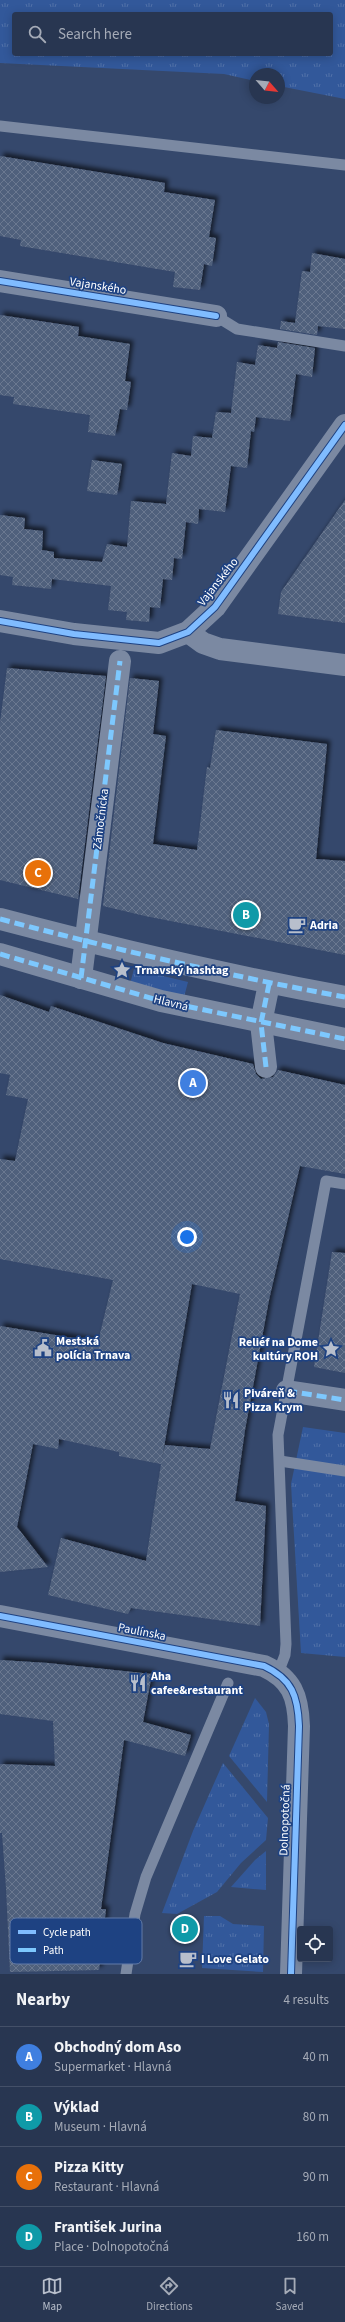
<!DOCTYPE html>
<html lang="en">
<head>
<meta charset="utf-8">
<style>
  :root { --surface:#283651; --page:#34415b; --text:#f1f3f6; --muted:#a5abb7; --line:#445068; --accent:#b8bfcc }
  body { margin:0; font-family:"Source Sans 3",sans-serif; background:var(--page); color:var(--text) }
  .controls { position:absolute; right:12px; bottom:12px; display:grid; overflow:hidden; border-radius:4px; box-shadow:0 2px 10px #0003 }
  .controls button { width:36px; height:36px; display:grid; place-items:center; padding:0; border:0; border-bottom:1px solid var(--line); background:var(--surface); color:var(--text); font:20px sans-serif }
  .compass { position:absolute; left:249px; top:68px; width:36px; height:36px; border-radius:50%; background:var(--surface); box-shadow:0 2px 10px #0003; rotate:118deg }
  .you { position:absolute; left:187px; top:1237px; width:14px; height:14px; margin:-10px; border:3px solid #fff; border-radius:50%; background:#1a73e8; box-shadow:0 0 0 6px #1a73e833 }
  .badge { display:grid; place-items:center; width:26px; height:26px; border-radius:50%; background:var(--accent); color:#fff; font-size:13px; font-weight:700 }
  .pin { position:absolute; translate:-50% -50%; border:2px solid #fff; box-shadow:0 1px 4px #0006 }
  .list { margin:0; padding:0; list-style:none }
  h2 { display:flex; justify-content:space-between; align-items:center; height:52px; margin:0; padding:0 16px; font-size:17px }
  h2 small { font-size:13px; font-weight:400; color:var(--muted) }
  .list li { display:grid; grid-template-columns:26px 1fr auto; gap:12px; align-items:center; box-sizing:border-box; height:60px; padding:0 16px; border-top:1px solid var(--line) }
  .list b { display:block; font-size:15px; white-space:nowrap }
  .list p { margin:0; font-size:13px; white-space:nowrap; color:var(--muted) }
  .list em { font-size:13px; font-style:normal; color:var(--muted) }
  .icon { flex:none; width:22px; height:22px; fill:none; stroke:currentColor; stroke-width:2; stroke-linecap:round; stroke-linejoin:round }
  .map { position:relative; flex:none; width:345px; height:1974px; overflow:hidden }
  .search { position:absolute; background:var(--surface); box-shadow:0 2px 10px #0003; left:12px; right:12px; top:12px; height:44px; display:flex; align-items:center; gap:10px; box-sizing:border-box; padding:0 14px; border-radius:4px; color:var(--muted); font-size:15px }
  .sheet { height:292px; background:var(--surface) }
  nav { display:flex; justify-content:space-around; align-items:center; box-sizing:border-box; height:56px; border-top:1px solid var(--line); background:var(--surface); font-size:11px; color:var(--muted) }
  nav a { display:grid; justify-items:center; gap:2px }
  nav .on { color:var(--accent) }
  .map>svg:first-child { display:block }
  .grass { fill:url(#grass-tufts); fill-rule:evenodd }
  .building { fill:url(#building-cross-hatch); fill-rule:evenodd; filter:url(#shadow) }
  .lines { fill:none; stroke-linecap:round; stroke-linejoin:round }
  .lane { stroke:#7b89a2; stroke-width:11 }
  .street { stroke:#7b89a2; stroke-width:22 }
  .quiet { stroke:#7dc8fe; stroke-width:5; stroke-dasharray:10 5; stroke-linecap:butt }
  .cycleway-casing { stroke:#1e4282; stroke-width:8 }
  .cycleway { stroke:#80bcff; stroke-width:6 }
  .labels { text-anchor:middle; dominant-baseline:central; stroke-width:3.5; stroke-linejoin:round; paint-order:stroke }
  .street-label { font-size:12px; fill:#fff; stroke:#1e4282 }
  .poi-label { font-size:12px; font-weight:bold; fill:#fff; stroke:#1e4282; text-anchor:start }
  .key { fill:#1e4282; stroke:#627ba8; stroke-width:1 }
  .key-label { font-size:11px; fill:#fff }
</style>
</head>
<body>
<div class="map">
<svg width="345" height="1974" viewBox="0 0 345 1974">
  <defs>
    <pattern id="grass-tufts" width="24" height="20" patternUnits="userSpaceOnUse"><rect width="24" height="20" fill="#32589a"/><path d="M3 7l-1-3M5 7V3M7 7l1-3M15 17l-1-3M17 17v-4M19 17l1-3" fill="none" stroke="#5171a9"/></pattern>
    <pattern id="building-cross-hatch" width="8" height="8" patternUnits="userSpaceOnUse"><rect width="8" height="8" fill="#50607c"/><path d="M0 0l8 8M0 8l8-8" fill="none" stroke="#6a7890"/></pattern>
    <filter id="shadow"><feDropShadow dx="3.5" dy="-3.5" stdDeviation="2" flood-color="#0009"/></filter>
  </defs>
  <rect width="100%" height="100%" fill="#35486c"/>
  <g class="grass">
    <path d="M 0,0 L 345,0 L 345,99 L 279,86 L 279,74 L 255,74 L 255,81 L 224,74 L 0,63 ZM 14,14 L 331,14 L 331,54 L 14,54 Z"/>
    <polygon points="134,969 188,982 184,997 130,984"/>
    <polygon points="303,1427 345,1433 345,1657 301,1653 291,1484"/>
    <polygon points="255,1698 266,1712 269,1724 267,1802 229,1756"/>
    <polygon points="223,1763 268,1818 266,1840 241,1863 217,1892 177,1914 162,1913 193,1831"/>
    <polygon points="266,1851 266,1890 231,1887 255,1860"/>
    <polygon points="204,1916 220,1916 233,1924 264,1926 263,1972 202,1968"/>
  </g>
  <g class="building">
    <polygon points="0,156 165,183 164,192 215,200 209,237 216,238 212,266 204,264 200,290 173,287 175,272 20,246 21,240 0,236"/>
    <polygon points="312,253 345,259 345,329 318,326 317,335 280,329 281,321 295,323 302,271 310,272"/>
    <polygon points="0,315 79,327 78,336 130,344 125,381 131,382 127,410 120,409 115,436 88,432 90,415 13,404 14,397 0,395"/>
    <polygon points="278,342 315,348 312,377 296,374 290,421 256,417 254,432 251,431 247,468 231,466 225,512 199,509 198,524 186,522 182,559 174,558 172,580 163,579 160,608 150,607 149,622 126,620 127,612 108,610 111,586 52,579 51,589 12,585 13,577 0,575 0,515 25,518 24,529 43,531 42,550 54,552 54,558 102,562 107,544 127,547 131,501 166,504 172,453 191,456 193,436 212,438 216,412 231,413 237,362 255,365 258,345 277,348"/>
    <polygon points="92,460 122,464 117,495 87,491"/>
    <polygon points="345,500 345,623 278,614 281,592"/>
    <polygon points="7,668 106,676 78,899 0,880 0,723"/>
    <polygon points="130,678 159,681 153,734 166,736 153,844 197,850 207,767 210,768 216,730 327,744 316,859 345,861 345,955 145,916 103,906"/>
    <path d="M 0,995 L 49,1012 L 51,1006 L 163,1043 L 253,1064 L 256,1074 L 261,1079 L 273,1077 L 278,1070 L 345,1085 L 345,1174 L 300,1166 L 269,1300 L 245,1430 L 235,1501 L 266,1506 L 260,1626 L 131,1608 L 128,1614 L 48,1595 L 61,1538 L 146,1561 L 161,1464 L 119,1456 L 119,1452 L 59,1439 L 58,1449 L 33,1444 L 17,1527 L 48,1567 L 0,1572 L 0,1326 L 98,1342 L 113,1280 L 0,1259 L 0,1159 L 15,1161 L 28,1099 L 6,1095 L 10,1075 L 0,1073 ZM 192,1284 L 240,1294 L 210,1449 L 165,1445 L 162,1459 Z"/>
    <polygon points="332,1252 345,1253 345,1373 314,1367"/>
    <polygon points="0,1660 48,1663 152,1674 143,1722 191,1735 185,1756 124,1740 101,1909 106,1909 99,1970 10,1972 6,1888 2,1833 0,1833 0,1764 55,1766 53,1721 0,1714"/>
  </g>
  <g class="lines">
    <g class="lane">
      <polyline points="0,126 345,165"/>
      <polyline points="216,316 237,329 345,346"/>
      <polyline points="280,1461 345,1471"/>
      <polyline points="278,1673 285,1655 286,1644 278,1435 326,1181 345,1184"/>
      <polyline points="126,1974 135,1914 146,1877 228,1683"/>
    </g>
    <g class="street">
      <polyline points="0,281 216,316"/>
      <polyline points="0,621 74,634 159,643 188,632 215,607 345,425"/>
      <polyline points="188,632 203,643 220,649 345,665"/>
      <path d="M 0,919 C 114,949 229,976 345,997"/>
      <polyline points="0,954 161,1001 345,1039"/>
      <polyline points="81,978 120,661"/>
      <polyline points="266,1067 261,1023 269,984"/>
      <polyline points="287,1391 345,1400"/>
      <path d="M 0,1616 L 264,1666 C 292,1679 298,1696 299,1726 L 291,1974"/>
    </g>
    <g class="quiet">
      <path d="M 0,919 C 114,949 229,976 345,997"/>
      <polyline points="0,954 161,1001 345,1039"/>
      <polyline points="81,978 120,661"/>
      <polyline points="266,1067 261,1023 269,984"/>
      <polyline points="287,1391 345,1400"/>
    </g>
    <g class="cycleway-casing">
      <g id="cycleway">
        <polyline points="0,281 216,316"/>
        <polyline points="0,621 74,634 159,643 188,632 215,607 345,425"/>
        <path d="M 0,1616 L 264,1666 C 292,1679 298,1696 299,1726 L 291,1974"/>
      </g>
    </g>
    <use href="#cycleway" class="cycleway"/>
  </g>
  <defs>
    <g id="cafe-bare" transform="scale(1.38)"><path d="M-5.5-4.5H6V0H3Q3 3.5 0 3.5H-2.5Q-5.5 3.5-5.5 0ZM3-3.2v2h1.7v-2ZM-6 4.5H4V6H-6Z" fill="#b8bfcc" stroke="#1e4282" stroke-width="2.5" paint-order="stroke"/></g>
    <g id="sight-bare" transform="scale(1.38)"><path d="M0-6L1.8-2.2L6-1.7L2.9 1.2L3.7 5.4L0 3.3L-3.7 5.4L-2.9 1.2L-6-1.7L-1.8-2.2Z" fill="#b8bfcc" stroke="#1e4282" stroke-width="2.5" paint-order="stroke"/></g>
    <g id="civic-bare" transform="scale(1.38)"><path d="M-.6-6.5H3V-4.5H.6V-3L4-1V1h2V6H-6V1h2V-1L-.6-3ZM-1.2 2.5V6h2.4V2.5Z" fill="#b8bfcc" stroke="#1e4282" stroke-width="2.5" paint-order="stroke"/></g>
    <g id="restaurant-bare" transform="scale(1.38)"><path d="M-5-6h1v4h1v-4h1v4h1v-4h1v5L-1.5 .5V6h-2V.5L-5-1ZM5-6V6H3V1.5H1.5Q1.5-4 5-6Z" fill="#b8bfcc" stroke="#1e4282" stroke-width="2.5" paint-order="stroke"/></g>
  </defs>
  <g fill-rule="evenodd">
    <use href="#cafe-bare" x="297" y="925"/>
    <use href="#sight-bare" x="122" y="970"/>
    <use href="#civic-bare" x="43" y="1348"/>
    <use href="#sight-bare" x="331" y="1349"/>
    <use href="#restaurant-bare" x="231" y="1400"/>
    <use href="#restaurant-bare" x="138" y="1683"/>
    <use href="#cafe-bare" x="188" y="1959"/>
  </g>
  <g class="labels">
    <g class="street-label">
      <text transform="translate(98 286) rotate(9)">Vajanského</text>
      <text transform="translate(218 582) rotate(-52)">Vajanského</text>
      <text transform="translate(101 819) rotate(-83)">Zámočnícka</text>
      <text transform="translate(171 1003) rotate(14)">Hlavná</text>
      <text transform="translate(142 1632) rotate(11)">Paulínska</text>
      <text transform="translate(285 1820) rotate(-88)">Dolnopotočná</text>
    </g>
    <g class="poi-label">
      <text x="310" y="925">Adria</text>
      <text x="135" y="970">Trnavský hashtag</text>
      <text x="56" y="1341">Mestská<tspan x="56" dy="14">polícia Trnava</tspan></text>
      <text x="318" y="1342" text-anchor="end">Reliéf na Dome<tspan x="318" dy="14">kultúry ROH</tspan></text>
      <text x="244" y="1393">Piváreň &amp;<tspan x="244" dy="14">Pizza Krym</tspan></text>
      <text x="151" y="1676">Aha<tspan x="151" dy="14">cafee&amp;restaurant</tspan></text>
      <text x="201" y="1959">I Love Gelato</text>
    </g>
  </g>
  <rect x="10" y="1918" width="132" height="46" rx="6" class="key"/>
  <rect x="18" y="1930" width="18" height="4" fill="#80bcff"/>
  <rect x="18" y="1948" width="18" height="4" fill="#7dc8fe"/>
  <g class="key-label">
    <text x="43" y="1936">Cycle path</text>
    <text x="43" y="1954">Path</text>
  </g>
</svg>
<div class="controls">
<button><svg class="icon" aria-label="locate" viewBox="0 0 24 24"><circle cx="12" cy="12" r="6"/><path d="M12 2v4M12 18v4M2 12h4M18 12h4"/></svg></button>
</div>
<svg class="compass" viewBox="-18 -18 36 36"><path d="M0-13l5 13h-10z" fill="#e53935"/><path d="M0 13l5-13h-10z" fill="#a5abb7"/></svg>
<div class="you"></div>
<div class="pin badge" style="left:193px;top:1083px;background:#3f7fe0">A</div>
<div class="pin badge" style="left:246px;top:915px;background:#0f9aa8">B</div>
<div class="pin badge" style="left:38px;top:873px;background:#e8710a">C</div>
<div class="pin badge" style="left:185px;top:1929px;background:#0f9aa8">D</div>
<div class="search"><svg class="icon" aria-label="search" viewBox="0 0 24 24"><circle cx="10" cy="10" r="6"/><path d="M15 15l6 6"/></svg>Search here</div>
</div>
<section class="sheet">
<h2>Nearby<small>4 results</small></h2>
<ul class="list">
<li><span class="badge" style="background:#3f7fe0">A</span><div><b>Obchodný dom Aso</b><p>Supermarket · Hlavná</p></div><em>40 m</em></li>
<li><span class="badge" style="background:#0f9aa8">B</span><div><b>Výklad</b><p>Museum · Hlavná</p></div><em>80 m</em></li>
<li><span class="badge" style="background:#e8710a">C</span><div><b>Pizza Kitty</b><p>Restaurant · Hlavná</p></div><em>90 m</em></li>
<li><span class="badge" style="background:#0f9aa8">D</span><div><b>František Jurina</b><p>Place · Dolnopotočná</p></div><em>160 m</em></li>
</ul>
</section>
<nav>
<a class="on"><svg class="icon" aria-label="map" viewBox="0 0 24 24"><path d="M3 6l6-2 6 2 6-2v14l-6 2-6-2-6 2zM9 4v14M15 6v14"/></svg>Map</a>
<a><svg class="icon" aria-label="directions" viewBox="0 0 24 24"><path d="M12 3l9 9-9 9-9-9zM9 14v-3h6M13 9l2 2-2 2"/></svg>Directions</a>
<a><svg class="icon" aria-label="saved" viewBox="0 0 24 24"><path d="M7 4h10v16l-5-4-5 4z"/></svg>Saved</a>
</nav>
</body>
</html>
